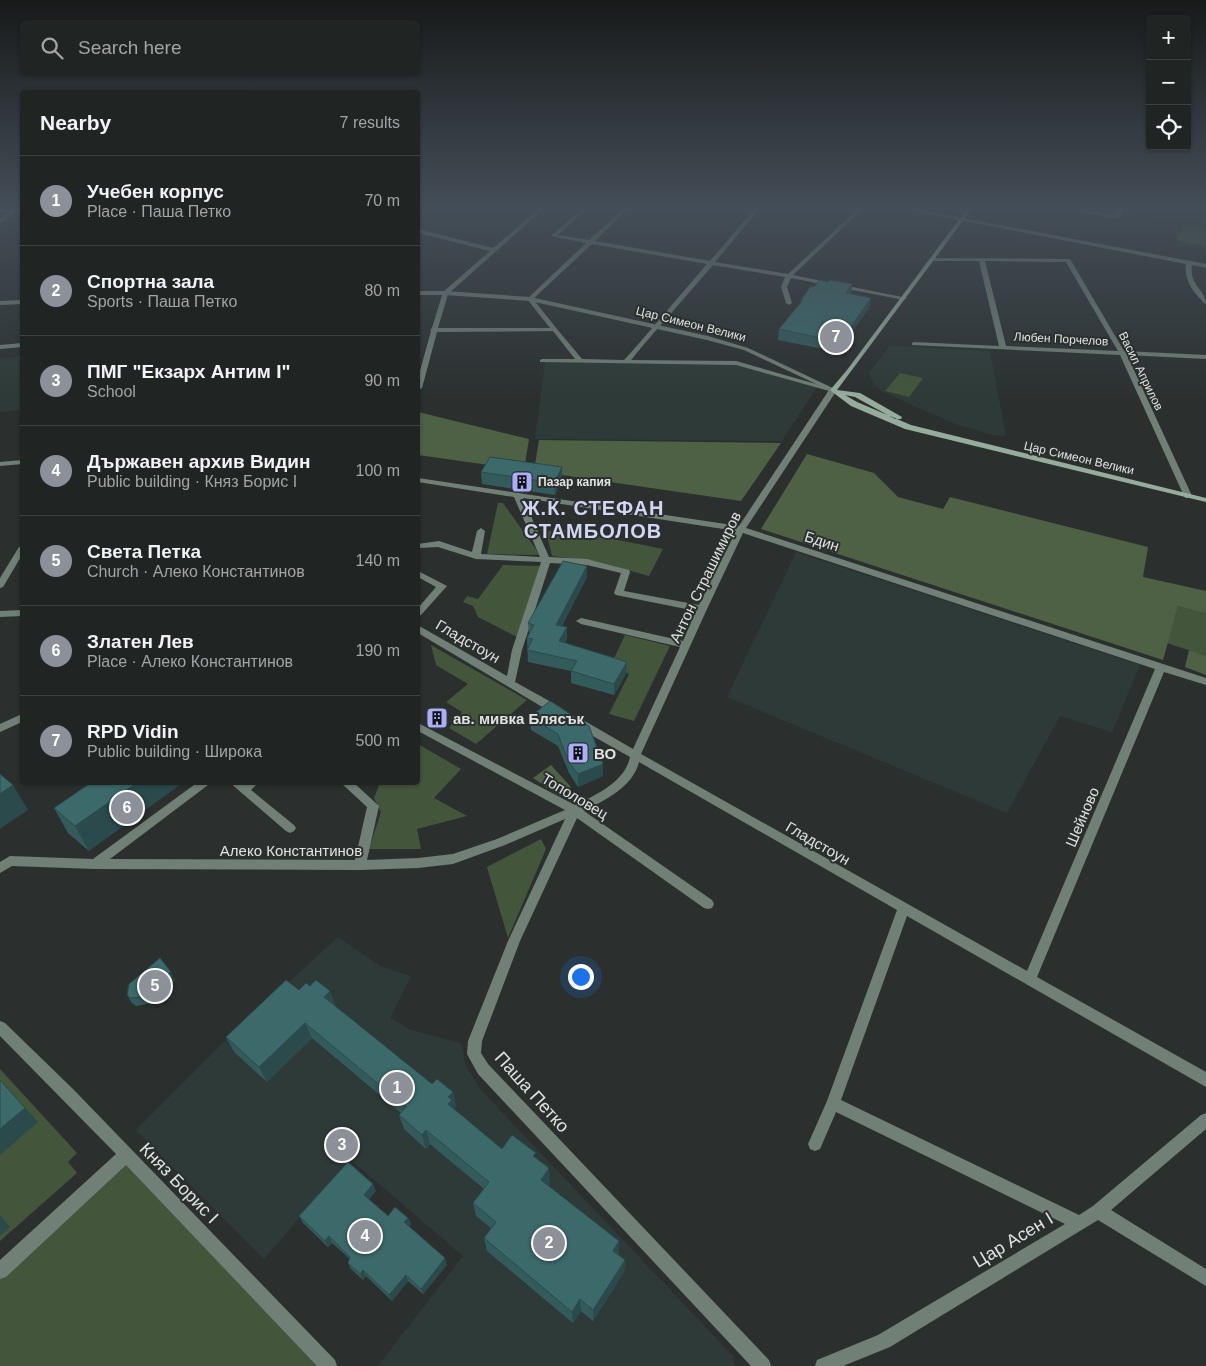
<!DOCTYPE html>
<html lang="en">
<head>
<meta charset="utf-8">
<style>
  :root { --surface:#202423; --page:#282c2b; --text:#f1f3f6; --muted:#a2a4a6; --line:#3d4141; --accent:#8c9099 }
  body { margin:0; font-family:Helvetica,sans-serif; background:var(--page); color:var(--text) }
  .controls { position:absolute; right:15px; top:15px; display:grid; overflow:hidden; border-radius:5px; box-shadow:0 1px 4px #0004 }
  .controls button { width:45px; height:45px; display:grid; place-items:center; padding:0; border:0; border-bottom:1px solid var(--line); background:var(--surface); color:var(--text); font:25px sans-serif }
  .you { position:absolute; left:580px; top:976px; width:18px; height:18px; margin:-12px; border:4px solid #fff; border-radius:50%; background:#1a73e8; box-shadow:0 0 0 8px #1a73e833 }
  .badge { display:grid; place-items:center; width:32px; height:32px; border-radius:50%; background:var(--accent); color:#fff; font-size:16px; font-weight:700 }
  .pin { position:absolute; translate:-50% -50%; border:2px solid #fff; box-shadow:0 1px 5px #0006 }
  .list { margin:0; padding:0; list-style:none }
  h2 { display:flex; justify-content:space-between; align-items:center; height:65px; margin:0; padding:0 20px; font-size:21px }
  h2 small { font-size:16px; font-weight:400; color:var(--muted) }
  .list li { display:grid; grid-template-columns:32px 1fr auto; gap:15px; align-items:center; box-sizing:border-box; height:90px; padding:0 20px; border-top:1px solid var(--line) }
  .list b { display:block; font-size:19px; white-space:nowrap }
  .list p { margin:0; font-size:16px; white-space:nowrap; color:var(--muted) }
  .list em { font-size:16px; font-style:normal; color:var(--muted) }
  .icon { flex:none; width:28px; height:28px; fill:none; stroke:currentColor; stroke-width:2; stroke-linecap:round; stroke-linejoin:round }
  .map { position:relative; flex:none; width:1206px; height:1366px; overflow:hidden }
  .search { position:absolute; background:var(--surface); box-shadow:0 1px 4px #0004; left:20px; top:20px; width:400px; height:55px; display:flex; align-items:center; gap:12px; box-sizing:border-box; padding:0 18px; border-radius:5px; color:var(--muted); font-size:19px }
  .panel { position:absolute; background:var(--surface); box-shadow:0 1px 4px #0004; left:20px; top:90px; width:400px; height:695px; border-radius:5px }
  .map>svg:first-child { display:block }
  .built { fill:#2e3a37 }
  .green { fill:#43553a }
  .forest { fill:#4e6144 }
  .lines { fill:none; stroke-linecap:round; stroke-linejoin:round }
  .pedestrian { fill:#718076; fill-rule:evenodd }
  .minor { fill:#718076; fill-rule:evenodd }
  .tertiary { fill:#718076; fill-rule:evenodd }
  .secondary { fill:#96ad9e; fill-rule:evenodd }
  .wall { fill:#345b5c }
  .shaded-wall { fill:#2a4a4b }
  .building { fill:#3c6a6b; stroke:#2a4a4b }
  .labels { text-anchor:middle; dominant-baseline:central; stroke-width:4; stroke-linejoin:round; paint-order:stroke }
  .far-street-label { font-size:12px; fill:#dfe3e2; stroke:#2b302f }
  .far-poi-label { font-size:12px; font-weight:bold; fill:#dfe3e2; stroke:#2b302f; text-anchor:start }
  .street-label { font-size:15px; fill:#dfe3e2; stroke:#2b302f }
  .poi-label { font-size:15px; font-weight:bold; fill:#dfe3e2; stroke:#2b302f; text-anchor:start }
  .near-street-label { font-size:18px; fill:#dfe3e2; stroke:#2b302f }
  .district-label { font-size:20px; font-weight:bold; letter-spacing:1px; fill:#d3d6f3; stroke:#2b302f }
</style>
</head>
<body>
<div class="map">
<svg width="1206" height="1366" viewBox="0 0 1206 1366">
  <rect width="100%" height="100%" fill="#2b302f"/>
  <g class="built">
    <polygon points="1132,206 1206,206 1206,249 1175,246 1182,221 1129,213"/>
    <polygon points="890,346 990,351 1006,436 993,435 955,424 881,391 874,384 869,373"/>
    <polygon points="22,356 22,410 0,412 0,358"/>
    <polygon points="545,362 733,362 817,387 782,441 535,439"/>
    <polygon points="796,552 1140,665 1112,732 1060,716 1007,813 727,697"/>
    <polygon points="338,937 380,966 411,976 390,1018 411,1030 461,1043 466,1066 481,1090 733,1356 735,1366 378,1366 463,1256 350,1159 264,1259 136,1130 228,1038"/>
  </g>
  <g class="green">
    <polygon points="1184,226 1206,230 1206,246 1177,241"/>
    <polygon points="900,373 923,378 909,397 885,391"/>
    <polygon points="498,503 503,503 540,555 487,554"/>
    <polygon points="569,530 663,549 649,576 595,561 552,556 546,531"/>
    <polygon points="503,565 541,566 517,637 478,617 473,606 463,602 467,596 478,599"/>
    <polygon points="1178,606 1206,614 1206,656 1167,643"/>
    <polygon points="625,635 670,646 634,721 609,714 629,674 610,667"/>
    <polygon points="431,645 527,700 476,744 449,728 462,712 446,702 468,684 436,665"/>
    <polygon points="418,744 461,769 434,798 467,816 417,829 421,849 369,849 381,812 374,798 380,783 418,782"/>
    <polygon points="541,839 546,849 508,938 487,867"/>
    <polygon points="0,1069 77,1153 68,1162 77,1173 0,1241"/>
    <polygon points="126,1155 329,1366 0,1366 0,1271"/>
  </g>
  <g class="forest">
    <polygon points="418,412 529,439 524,470 418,455"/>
    <polygon points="539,440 781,443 741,501 534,471"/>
    <polygon points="807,454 874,473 898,497 943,509 950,497 1148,547 1143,577 1206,591 1206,614 1178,606 1163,660 761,529"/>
    <polygon points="1189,650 1206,656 1206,675 1185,667"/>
    <polygon points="551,765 571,787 560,796 533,778"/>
  </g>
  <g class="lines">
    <g class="pedestrian">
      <polygon points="553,329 557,329 582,359 624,360 635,348 637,347 640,349 631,360 736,361 837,390 833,392 736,365 540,362 540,360 542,359 575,359 553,331"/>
      <polygon points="22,343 22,347 0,349 0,345"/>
    </g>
    <g class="minor">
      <polygon points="542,206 547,206 448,294 438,328 550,328 527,299 586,243 551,236 585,206 590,206 558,235 589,240 626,206 631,206 595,241 710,261 757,206 762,206 715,262 788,274 861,206 866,206 793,275 907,298 904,300 791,278 787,287 792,303 789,305 786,303 781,287 785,277 713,265 639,350 637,351 634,349 635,348 707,264 592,244 533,299 557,329 557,331 437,332 422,388 418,390 418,378 431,331 430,330 432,328 443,292 490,251 418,233 418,229 493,248"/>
      <path d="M 887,206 L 899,206 L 1206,264 L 1206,268 L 1192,265 C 1189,287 1206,289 1206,304 L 1204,303 C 1193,291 1184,281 1186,264 Z"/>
      <polygon points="1052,206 1065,206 1115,215 1120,206 1125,206 1120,217 1117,219"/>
      <polygon points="11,210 16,211 0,224 0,219"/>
      <path d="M 932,258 L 1070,259 L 1124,351 L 1206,355 L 1206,359 L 1127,355 L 1192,496 L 1191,498 L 1185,498 L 1184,496 L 1120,355 L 912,345 L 912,343 L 914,342 L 999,346 L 979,261 L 934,261 L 931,259 ZM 985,261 L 1066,262 L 1118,351 L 1006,346 Z"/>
      <path d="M 833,388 L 837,390 L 746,528 L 1206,678 L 1206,685 L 1164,672 L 1037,977 L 1206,1072 L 1206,1087 L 907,916 L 841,1100 L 1079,1215 L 1093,1206 L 1201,1115 L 1206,1113 L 1206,1129 L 1111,1210 L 1206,1269 L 1206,1286 L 1098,1220 L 890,1347 L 843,1366 L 815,1366 L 817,1360 L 878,1335 L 1065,1224 L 836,1112 L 820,1149 L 815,1151 L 810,1149 L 808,1144 L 827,1101 L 897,910 L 639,762 C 633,787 605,800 584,811 L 712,900 L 714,904 L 712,908 L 708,909 L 704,908 L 577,818 L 520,941 L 482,1041 L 481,1053 L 488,1064 L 769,1360 L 771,1366 L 751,1366 L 478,1074 L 467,1054 L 468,1041 L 508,941 L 565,819 L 505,845 L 453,864 L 418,868 L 360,870 L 95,869 L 12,866 L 0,873 L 0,862 L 10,856 L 93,859 L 198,782 L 212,782 L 110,859 L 355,860 L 367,807 L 340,782 L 353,782 L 379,806 L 367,860 L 418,858 L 453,854 L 497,839 L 565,810 L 418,731 L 418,723 L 575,805 C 596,795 625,782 630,757 L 575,726 L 574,723 L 575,720 L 583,720 L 633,749 L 680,647 L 581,624 L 576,621 L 581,618 L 683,641 L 696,611 L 616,595 L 614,593 L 621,573 L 587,565 L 550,563 L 522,650 L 515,682 L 562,708 L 563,711 L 558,715 L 554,714 L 418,633 L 418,626 L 421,627 L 507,676 L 512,650 L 541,562 L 476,559 L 438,547 L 418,548 L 418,544 L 439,541 L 472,552 L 477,531 L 481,528 L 485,531 L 481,554 L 540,557 L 514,497 L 418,482 L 418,478 L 739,526 L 829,390 ZM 523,498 L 736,531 L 699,605 L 624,591 L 630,572 L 629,570 L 587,559 L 549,557 ZM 743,533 L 1155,669 L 1027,971 L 641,754 L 707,609 Z"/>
      <polygon points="22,460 22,464 0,466 0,462"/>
      <polygon points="19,547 22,547 22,555 3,587 0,588 0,578"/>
      <polygon points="418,571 447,586 421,615 418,616 418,608 436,587 418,577"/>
      <polygon points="22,610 22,616 0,617 0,611"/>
      <polygon points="22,714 22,722 0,732 0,724"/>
      <polygon points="229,782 242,782 244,784 246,782 259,782 251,790 294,825 296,828 294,831 290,833 286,831"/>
      <polygon points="0,1021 5,1023 74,1090 335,1360 337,1366 317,1366 126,1165 6,1277 0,1279 0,1260 116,1154 0,1036"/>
    </g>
    <g class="tertiary">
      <polygon points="22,208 22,212 0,213 0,209"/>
      <polygon points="418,291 445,291 530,297 708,336 748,348 837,390 831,391 744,350 707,340 530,301 445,295 418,295"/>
      <polygon points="22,300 22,304 0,305 0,301"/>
    </g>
    <polygon class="secondary" points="969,206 974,206 837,390 860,393 902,417 901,419 895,419 855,397 845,395 857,402 911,425 1206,498 1206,502 905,429 851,406 831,391 831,389 847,370"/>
  </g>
  <g class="wall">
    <polygon points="828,282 852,284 851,294 871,298 869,308 838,352 778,340 779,329 800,304 801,300"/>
    <polygon points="481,472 562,479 555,495 482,484"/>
    <polygon points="587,577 562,626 567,627 567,638 565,643 627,662 626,674 614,695 571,683 571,671 528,662 527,638 529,634 528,623"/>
    <polygon points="550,701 603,776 578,787 569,773 558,746 531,730 530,717"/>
    <polygon points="92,782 89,851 68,833 54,808"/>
    <polygon points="175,980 147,1004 136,1006 132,1003 127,995"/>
    <polygon points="310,986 432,1084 453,1092 456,1106 454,1108 455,1110 502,1149 536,1158 550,1182 548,1186 619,1254 618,1255 625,1260 624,1272 593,1321 581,1311 573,1323 487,1251 484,1238 492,1229 476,1216 473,1203 484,1189 430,1144 426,1149 404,1129 399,1115 401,1113 312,1038 267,1082 234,1052 226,1037 299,990"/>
    <polygon points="376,1191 369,1199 388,1216 408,1218 411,1224 409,1226 447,1265 423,1294 408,1281 392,1301 366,1276 363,1280 351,1269 348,1263 350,1259 332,1243 328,1247 303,1223 299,1216"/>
  </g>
  <g class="shaded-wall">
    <polygon points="852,284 851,294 846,293"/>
    <polygon points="871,298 869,308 838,352 840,342"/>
    <polygon points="562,467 562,479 555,495 554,483"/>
    <polygon points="587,566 587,577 557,636 556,625"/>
    <polygon points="567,627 567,638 560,653 559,641"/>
    <polygon points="627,662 626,674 614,695 614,684"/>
    <polygon points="603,764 603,776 578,787 578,774"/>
    <polygon points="138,782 184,782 89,851 75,826"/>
    <polygon points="13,785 28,810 0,829 0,794"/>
    <polygon points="171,972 175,980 147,1004 142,997"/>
    <polygon points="330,991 336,1007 324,997"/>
    <polygon points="305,1023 312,1038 267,1082 259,1067"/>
    <polygon points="453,1092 456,1106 454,1108 456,1114 448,1104 448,1097"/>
    <polygon points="25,1108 38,1122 0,1155 0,1129"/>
    <polygon points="426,1130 430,1144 426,1149 422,1135"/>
    <polygon points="549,1168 550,1182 542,1193 541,1180"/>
    <polygon points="373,1184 376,1191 367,1201 364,1195"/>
    <polygon points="0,1215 10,1227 0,1236"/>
    <polygon points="408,1218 411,1224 407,1229 404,1222"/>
    <polygon points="329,1236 332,1243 328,1247 325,1241"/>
    <polygon points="619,1241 619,1254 613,1263 613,1251"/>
    <polygon points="445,1258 447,1265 423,1294 421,1289"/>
    <polygon points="625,1260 624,1272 593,1321 593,1310"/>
    <polygon points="363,1270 366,1276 363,1280 360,1274"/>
    <polygon points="406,1275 408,1281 392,1301 389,1295"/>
    <polygon points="580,1299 581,1311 573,1323 572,1312"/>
  </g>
  <g class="building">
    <polygon points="819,280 828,282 829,280 852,284 846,293 871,298 840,342 779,329 803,300 801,300 811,286 814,287"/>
    <polygon points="490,457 562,467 554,483 481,472"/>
    <polygon points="563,561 587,566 556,625 567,627 559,641 627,662 614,684 571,671 577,661 527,650 533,639 527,638 534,625 528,623"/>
    <polygon points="550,701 589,726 603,764 578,774 568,761 558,734 530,717"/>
    <polygon points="0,774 13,785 0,794"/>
    <polygon points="92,782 138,782 75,826 54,808"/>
    <polygon points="160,958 171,972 142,997 131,998 127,995 129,984"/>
    <polygon points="286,980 299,990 306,983 310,986 316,980 330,991 324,997 432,1084 437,1079 453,1092 448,1097 452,1100 448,1104 502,1149 512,1135 536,1153 533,1156 549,1168 541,1180 619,1241 613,1251 625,1260 593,1310 580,1299 572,1312 484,1238 496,1222 473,1203 489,1182 426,1130 422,1135 399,1115 406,1107 305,1023 259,1067 226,1037"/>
    <polygon points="0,1080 25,1108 0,1129"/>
    <polygon points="348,1162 373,1184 364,1195 388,1216 395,1207 408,1218 404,1222 445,1258 421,1289 406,1275 389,1295 363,1270 360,1274 348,1263 350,1257 329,1236 325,1241 299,1216"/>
  </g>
  <linearGradient id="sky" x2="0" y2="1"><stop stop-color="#181a1a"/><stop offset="0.52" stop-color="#444e58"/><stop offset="1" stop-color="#444e58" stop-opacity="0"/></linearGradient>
  <rect width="1206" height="398" fill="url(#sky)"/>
  <defs>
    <g id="building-square" transform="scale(1.125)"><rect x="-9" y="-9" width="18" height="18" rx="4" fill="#abaffb" stroke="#2b302f"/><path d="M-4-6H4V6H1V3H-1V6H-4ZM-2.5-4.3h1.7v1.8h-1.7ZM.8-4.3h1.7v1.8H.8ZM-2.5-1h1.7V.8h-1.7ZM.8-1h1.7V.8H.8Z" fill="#111"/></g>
  </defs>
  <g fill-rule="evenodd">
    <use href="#building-square" x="522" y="482"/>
    <use href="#building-square" x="437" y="718"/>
    <use href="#building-square" x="578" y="753"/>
  </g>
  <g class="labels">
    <g class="far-street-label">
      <text transform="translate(691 324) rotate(14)">Цар Симеон Велики</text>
      <text transform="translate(1061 339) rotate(3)">Любен Порчелов</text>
      <text transform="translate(1141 371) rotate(64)">Васил Априлов</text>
      <text transform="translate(1079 458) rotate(13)">Цар Симеон Велики</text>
    </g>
    <g class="far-poi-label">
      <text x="538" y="482">Пазар капия</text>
    </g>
    <g class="street-label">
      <text transform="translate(822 541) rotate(18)">Бдин</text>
      <text transform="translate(705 577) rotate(-64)">Антон Страшимиров</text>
      <text transform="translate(468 641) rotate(30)">Гладстоун</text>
      <text transform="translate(575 796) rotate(31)">Тополовец</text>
      <text transform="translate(1082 817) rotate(-67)">Шейново</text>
      <text transform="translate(818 843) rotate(30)">Гладстоун</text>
      <text x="291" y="850">Алеко Константинов</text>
    </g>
    <g class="poi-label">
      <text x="453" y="718">ав. мивка Блясък</text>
      <text x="594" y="753">ВО</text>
    </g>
    <g class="near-street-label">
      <text transform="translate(532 1092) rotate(48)">Паша Петко</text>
      <text transform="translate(179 1183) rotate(46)">Княз Борис I</text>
      <text transform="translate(1013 1240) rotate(-31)">Цар Асен I</text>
    </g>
    <g class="district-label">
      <text x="593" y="508">Ж.К. СТЕФАН<tspan x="593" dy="23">СТАМБОЛОВ</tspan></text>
    </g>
  </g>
</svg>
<div class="controls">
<button>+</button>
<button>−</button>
<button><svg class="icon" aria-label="locate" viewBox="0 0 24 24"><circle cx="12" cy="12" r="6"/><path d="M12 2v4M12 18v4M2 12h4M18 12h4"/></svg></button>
</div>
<div class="you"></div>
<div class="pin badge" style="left:397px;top:1088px">1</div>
<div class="pin badge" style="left:549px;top:1243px">2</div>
<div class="pin badge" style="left:342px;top:1145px">3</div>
<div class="pin badge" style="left:365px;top:1236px">4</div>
<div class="pin badge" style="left:155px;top:986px">5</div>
<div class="pin badge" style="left:127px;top:808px">6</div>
<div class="pin badge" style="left:836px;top:337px">7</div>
<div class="search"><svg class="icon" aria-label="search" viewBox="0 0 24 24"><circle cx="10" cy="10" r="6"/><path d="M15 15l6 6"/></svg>Search here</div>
<section class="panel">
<h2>Nearby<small>7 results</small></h2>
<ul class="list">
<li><span class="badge">1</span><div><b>Учебен корпус</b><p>Place · Паша Петко</p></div><em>70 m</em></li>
<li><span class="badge">2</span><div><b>Спортна зала</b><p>Sports · Паша Петко</p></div><em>80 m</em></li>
<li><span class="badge">3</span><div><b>ПМГ &quot;Екзарх Антим I&quot;</b><p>School</p></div><em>90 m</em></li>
<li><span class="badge">4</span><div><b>Държавен архив Видин</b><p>Public building · Княз Борис I</p></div><em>100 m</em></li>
<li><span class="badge">5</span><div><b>Света Петка</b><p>Church · Алеко Константинов</p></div><em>140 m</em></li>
<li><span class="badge">6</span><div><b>Златен Лев</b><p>Place · Алеко Константинов</p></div><em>190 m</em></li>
<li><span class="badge">7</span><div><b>RPD Vidin</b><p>Public building · Широка</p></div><em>500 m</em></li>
</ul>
</section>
</div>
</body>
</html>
